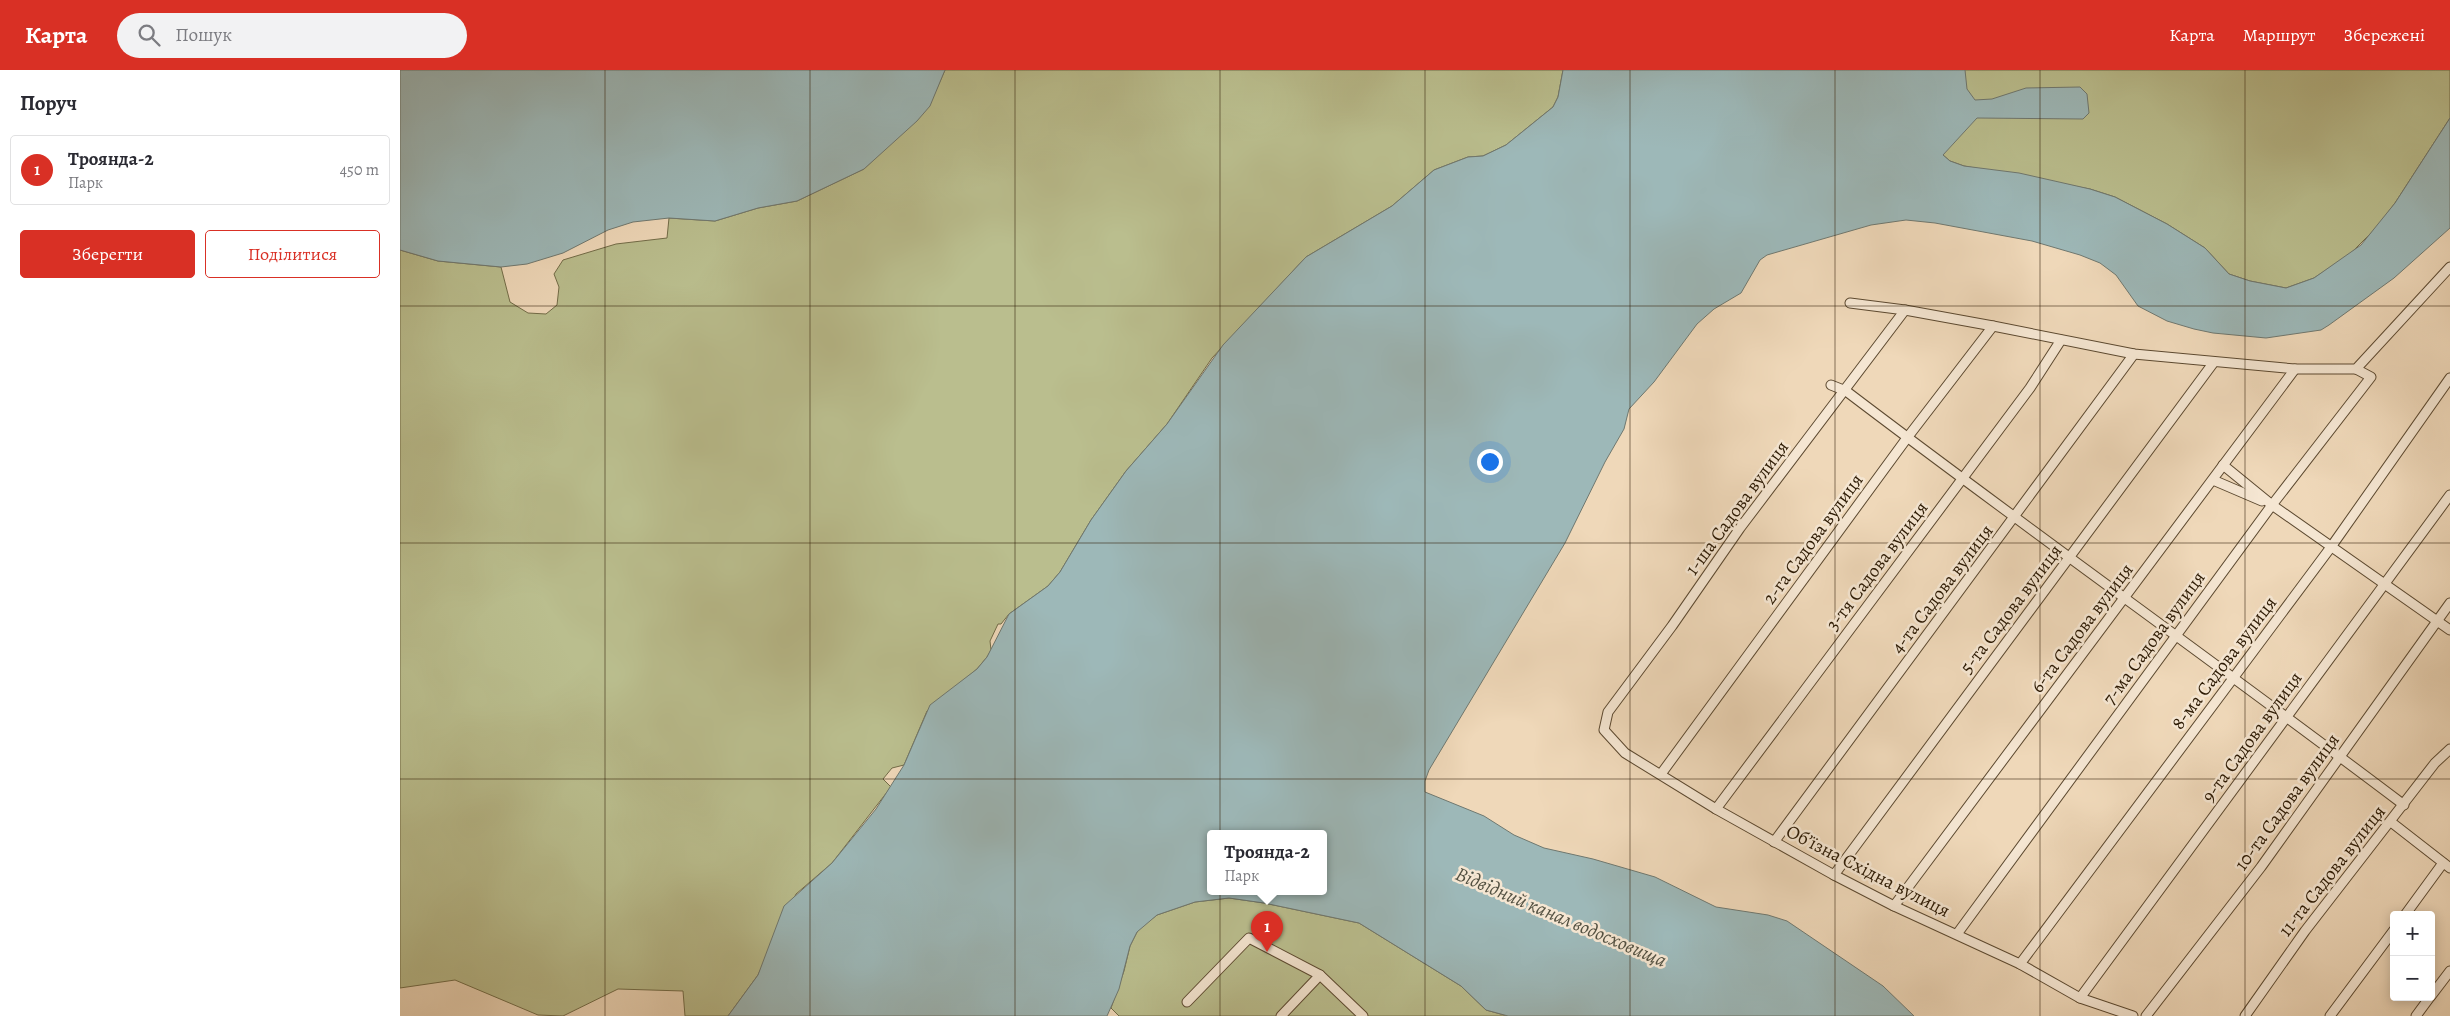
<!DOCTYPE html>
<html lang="uk">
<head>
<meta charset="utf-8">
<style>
  :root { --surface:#fff; --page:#f2f2f3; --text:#2b2b33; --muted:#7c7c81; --line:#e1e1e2; --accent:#d93025 }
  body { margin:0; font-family:Alegreya,serif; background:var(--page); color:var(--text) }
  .controls { position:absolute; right:15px; bottom:15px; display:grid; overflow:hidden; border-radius:5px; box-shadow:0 2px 12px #0003 }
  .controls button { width:45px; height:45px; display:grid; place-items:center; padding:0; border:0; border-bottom:1px solid var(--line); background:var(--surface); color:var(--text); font:25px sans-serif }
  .you { position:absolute; left:1089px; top:391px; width:18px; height:18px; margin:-12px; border:4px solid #fff; border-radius:50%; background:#1a73e8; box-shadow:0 0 0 8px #1a73e833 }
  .badge { display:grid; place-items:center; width:32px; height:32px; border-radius:50%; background:var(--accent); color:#fff; font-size:16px; font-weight:700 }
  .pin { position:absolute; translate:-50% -41px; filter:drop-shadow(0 1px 2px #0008) }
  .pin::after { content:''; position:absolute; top:26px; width:18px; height:15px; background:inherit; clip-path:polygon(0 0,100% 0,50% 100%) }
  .popup { position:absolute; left:807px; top:760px; width:120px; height:65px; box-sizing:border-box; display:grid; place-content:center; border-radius:5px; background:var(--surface); filter:drop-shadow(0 1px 4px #0005); font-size:16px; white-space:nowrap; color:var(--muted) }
  .popup b { font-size:19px; color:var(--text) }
  .popup::after { content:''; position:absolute; left:50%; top:100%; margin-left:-10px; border:10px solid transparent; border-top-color:var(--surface) }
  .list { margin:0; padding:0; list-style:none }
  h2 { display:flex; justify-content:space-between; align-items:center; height:65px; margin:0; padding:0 20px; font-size:21px }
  h2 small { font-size:16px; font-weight:400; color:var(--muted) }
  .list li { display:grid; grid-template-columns:32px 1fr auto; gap:15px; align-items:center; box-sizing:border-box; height:70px; margin:0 10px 10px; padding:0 10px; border:1px solid var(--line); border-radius:5px }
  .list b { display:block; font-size:19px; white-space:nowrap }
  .list p { margin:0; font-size:16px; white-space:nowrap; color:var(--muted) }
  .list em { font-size:16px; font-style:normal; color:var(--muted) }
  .actions { display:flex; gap:10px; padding:15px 20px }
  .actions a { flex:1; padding:11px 0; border:1px solid var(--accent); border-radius:5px; text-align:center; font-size:18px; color:var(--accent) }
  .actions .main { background:var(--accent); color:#fff }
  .icon { flex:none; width:28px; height:28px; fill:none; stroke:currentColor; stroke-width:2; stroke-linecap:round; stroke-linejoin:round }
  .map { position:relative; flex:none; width:2050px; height:946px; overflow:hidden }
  header { display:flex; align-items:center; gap:30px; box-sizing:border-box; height:70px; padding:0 25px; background:var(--accent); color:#fff }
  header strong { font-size:24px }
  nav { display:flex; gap:28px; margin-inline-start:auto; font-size:18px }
  .search { width:350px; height:45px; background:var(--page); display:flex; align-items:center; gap:12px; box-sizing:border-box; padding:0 18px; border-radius:28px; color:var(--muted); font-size:19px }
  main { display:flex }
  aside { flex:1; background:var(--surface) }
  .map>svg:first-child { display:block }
  .green { fill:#babe8e; stroke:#726c48 }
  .water { fill:#9db8b8; stroke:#6f7870; fill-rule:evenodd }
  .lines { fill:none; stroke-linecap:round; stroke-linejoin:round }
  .minor-casing { stroke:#5c4930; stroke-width:11 }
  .minor { stroke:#f5e6d2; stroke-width:9 }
  .grid { fill:none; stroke:#2b1903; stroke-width:1; stroke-opacity:0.55 }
  .labels { text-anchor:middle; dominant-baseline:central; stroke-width:5; stroke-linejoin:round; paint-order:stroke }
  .street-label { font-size:19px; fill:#2b1903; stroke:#f5e6d2 }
  .water-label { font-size:20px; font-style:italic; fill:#535142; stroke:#f5e6d2 }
</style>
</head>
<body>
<header>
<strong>Карта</strong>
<div class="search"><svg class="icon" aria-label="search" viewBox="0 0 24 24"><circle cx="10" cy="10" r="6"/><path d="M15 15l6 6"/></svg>Пошук</div>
<nav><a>Карта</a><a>Маршрут</a><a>Збережені</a></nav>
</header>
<main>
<aside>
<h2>Поруч<small></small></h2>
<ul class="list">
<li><span class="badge">1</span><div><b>Троянда-2</b><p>Парк</p></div><em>450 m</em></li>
</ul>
<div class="actions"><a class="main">Зберегти</a><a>Поділитися</a></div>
</aside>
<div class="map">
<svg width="2050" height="946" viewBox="0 0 2050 946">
  <rect width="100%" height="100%" fill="#efd8b9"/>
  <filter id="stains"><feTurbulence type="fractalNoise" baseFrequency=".004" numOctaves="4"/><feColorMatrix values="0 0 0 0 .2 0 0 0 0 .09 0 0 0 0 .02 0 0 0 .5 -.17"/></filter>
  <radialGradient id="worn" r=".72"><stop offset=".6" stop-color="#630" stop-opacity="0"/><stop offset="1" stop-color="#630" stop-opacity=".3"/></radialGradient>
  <g class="green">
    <polygon points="545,0 1163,0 1158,27 1153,37 1106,75 1083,86 1068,87 1034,100 992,136 906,187 812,288 767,354 726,401 691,450 660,502 648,516 609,544 601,554 598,554 590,571 591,580 587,587 577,599 527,641 504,695 492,698 483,709 491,717 432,793 396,824 358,905 328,946 285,946 283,921 218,919 163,946 138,945 55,910 0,918 0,180 38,191 101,197 110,232 128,243 146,244 157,235 159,217 154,204 163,190 216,174 267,168 269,148 315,151 358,138 397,131 464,99 529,36"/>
    <polygon points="1506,0 2050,0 2050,48 1995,133 1977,157 1949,185 1914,208 1886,218 1850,211 1829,204 1805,178 1767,154 1715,127 1690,119 1564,96 1550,91 1543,85 1563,46"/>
    <polygon points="829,828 864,833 959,853 1061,916 1086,940 1108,946 719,946 711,938 724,901 730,876 737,862 744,855 757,845 795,832"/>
  </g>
  <g class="water">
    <polygon points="0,0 545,0 530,36 517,51 464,99 397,131 358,138 315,151 269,148 233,152 208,160 163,183 127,194 101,197 38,191 0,180"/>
    <path d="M 1163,0 L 1565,0 L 1567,19 L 1575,30 L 1592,29 L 1626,18 L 1680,17 L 1687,24 L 1689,43 L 1683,49 L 1577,48 L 1543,85 L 1550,91 L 1564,96 L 1619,103 L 1690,119 L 1715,127 L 1767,154 L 1805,178 L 1829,204 L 1850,211 L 1886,218 L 1914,208 L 1961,175 L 1995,133 L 2050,48 L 2050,158 L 1994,208 L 1929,255 L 1921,260 L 1866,268 L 1813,263 L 1794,259 L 1767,251 L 1738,236 L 1716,205 L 1700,193 L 1680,185 L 1632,171 L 1535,153 L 1506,150 L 1471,155 L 1367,185 L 1360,190 L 1341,223 L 1314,239 L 1297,254 L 1254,312 L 1229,339 L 1224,359 L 1205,392 L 1165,473 L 1029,700 L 1025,711 L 1025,722 L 1084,746 L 1114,765 L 1144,778 L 1193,789 L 1255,807 L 1316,837 L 1368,845 L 1387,851 L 1483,916 L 1514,946 L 1108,946 L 1086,940 L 1061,916 L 959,853 L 864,833 L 829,828 L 795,832 L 757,845 L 737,862 L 730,876 L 719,919 L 707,946 L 328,946 L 358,905 L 384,836 L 432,793 L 476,739 L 504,695 L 530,635 L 577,599 L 587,587 L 609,544 L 648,516 L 660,502 L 691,450 L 726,401 L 767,354 L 823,275 L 906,187 L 992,136 L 1034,100 L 1068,87 L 1083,86 L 1106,75 L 1153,37 L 1158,27 ZM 811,763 L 923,763 L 923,821 L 811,821 Z"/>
  </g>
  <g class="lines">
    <g class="minor-casing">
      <g id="minor">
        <polyline points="1450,233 1505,240 1593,256 1734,284 1895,299 1956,299 2050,197"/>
        <polyline points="1505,240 1340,458 1272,556 1208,642 1204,660 1225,683 1316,739 1434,805 1494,836 1620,894 1680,928 1733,946"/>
        <path d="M 1431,315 L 1446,321 C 1630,461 1819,595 2004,735"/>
        <polyline points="1823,395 1872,435 2050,560"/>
        <polyline points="1813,410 1862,431"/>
        <polyline points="1261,704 1507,368 1593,256"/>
        <polyline points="1316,739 1630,318 1661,270"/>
        <polyline points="1991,752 2050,798"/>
        <polyline points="1374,772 1734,284"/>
        <polyline points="1434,805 1814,292"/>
        <polyline points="1494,836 1895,299"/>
        <polyline points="2005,845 2043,793"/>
        <polyline points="1557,864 1872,435 1971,307 1956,299"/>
        <polyline points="1620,894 1931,477 2050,308"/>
        <polyline points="2031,926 2050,901"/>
        <polyline points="1680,928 2050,425"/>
        <polyline points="787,932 849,868 920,905 963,946"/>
        <polyline points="881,946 920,905"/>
        <polyline points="1746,946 1861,797 2050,533"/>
        <polyline points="1845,946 1905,861 2035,693 2050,679"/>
        <polyline points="1930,946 1994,860"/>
        <polyline points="2016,946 2030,927"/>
      </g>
    </g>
    <use href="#minor" class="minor"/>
  </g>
  <path class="grid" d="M 205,0 L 205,946M 410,0 L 410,946M 615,0 L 615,946M 820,0 L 820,946M 1025,0 L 1025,946M 1230,0 L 1230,946M 1435,0 L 1435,946M 1640,0 L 1640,946M 1845,0 L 1845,946M 0,236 L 2050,236M 0,473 L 2050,473M 0,709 L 2050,709"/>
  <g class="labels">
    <g class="street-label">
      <text transform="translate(1337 438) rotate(-54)">1-ша Садова вулиця</text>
      <text transform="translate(1413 469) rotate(-54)">2-га Садова вулиця</text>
      <text transform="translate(1477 496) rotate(-53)">3-тя Садова вулиця</text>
      <text transform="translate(1542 519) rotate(-53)">4-та Садова вулиця</text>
      <text transform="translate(1611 539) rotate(-53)">5-та Садова вулиця</text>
      <text transform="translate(1682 558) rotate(-53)">6-та Садова вулиця</text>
      <text transform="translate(1754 568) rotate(-54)">7-ма Садова вулиця</text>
      <text transform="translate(1824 593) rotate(-53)">8-ма Садова вулиця</text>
      <text transform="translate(1852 667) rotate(-54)">9-та Садова вулиця</text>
      <text transform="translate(1887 732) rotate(-54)">10-та Садова вулиця</text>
      <text transform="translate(1468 801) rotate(27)">Обʼїзна Східна вулиця</text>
      <text transform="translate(1932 801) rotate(-52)">11-та Садова вулиця</text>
    </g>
    <g class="water-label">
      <text transform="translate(1161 847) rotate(23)">Відвідний канал водосховища</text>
    </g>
  </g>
  <rect width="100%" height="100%" filter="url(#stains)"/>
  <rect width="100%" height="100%" fill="url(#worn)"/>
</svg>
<div class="controls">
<button>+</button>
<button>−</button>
</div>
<div class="you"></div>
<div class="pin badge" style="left:867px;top:882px">1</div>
<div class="popup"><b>Троянда-2</b>Парк</div>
</div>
</main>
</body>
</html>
